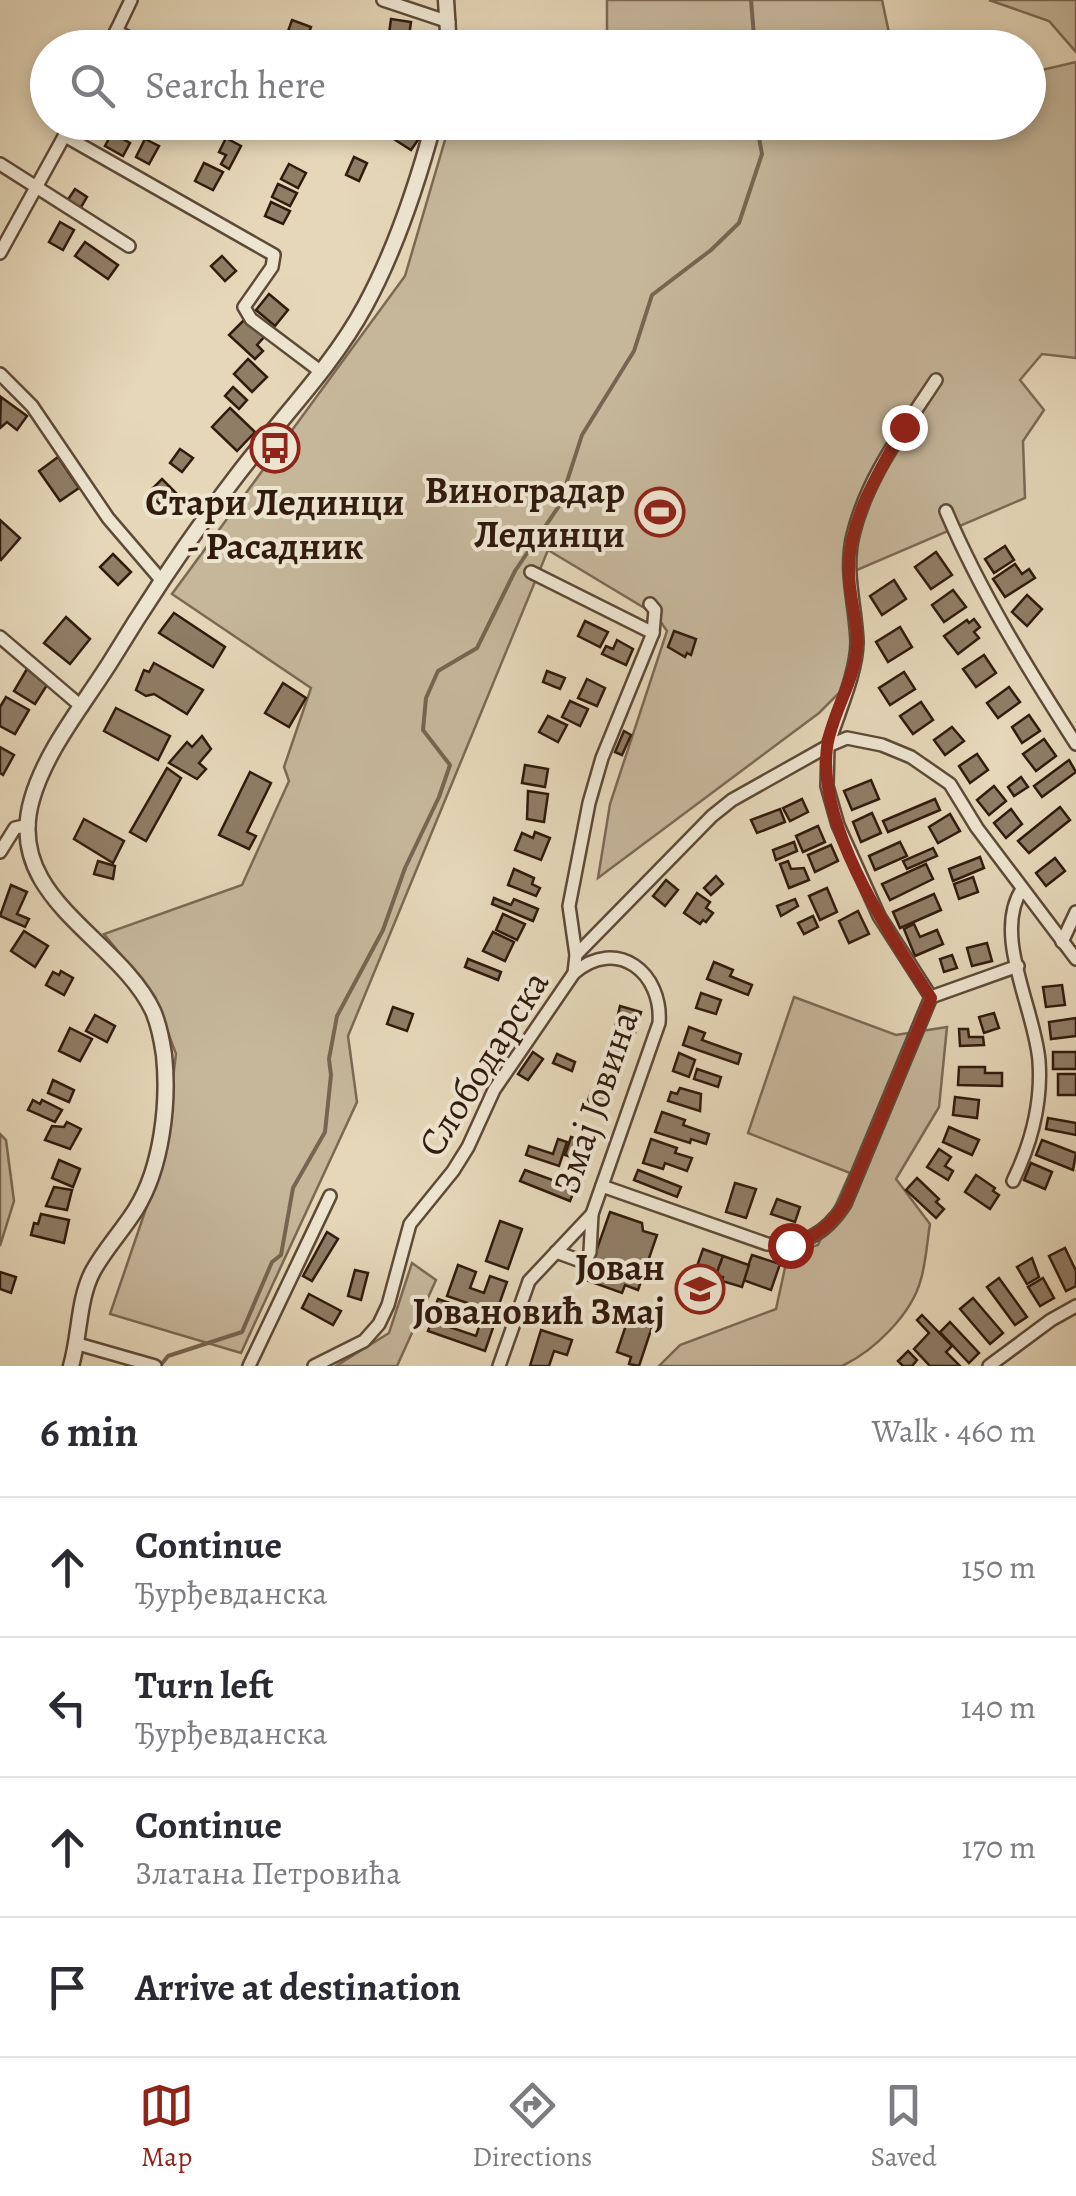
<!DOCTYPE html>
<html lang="en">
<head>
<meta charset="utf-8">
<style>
  :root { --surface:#fff; --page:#f7f7f7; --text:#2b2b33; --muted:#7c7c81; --line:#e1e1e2; --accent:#8f2418 }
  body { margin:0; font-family:Alegreya,serif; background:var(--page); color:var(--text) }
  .stop { position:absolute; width:30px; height:30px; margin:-22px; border:8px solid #8f2418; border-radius:50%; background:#fff }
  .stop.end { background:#8f2418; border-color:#fff; box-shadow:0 2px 10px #0008 }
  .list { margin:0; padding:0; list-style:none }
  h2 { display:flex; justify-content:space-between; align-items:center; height:130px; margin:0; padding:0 40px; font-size:42px }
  h2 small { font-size:32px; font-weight:400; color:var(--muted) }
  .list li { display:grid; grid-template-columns:65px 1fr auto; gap:30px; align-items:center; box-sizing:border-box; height:140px; padding:0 40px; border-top:2px solid var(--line) }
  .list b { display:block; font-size:38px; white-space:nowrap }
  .list p { margin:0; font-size:32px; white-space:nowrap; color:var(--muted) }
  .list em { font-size:32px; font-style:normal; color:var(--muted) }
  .icon { flex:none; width:55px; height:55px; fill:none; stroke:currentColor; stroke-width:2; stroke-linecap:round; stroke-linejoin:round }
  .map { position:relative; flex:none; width:1076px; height:1366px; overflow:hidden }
  .search { position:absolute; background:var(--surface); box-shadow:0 5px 15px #0003; left:30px; right:30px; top:30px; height:110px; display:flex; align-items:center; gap:25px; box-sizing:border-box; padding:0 35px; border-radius:55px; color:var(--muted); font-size:38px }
  .sheet { height:690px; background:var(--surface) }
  nav { display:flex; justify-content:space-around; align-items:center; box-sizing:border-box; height:140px; border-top:2px solid var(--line); background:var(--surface); font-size:28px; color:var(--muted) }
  nav a { display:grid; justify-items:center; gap:5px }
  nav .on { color:var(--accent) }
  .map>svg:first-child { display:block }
  .green { fill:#c6b79b; stroke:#7c6954; stroke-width:2.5 }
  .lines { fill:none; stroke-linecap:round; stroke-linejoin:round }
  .stream { stroke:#786551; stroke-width:4 }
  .building { fill:#8f7d66; stroke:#311b0d; stroke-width:2.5 }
  .minor-casing { stroke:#5e4a38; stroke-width:16 }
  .tertiary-casing { stroke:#5e4a38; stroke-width:19 }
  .minor { stroke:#eee5d1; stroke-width:11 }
  .tertiary { stroke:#eee5d1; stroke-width:14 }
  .route { stroke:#8f2418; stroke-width:12 }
  .labels { text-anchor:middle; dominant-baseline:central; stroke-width:8; stroke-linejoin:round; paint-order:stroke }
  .poi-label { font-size:38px; font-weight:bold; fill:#311b0d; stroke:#eee5d1; text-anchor:end }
  .street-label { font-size:38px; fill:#311b0d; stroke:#eee5d1 }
</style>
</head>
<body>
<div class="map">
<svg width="1076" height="1366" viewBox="0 0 1076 1366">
  <rect width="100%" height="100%" fill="#e5d7b8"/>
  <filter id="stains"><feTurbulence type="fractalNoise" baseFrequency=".002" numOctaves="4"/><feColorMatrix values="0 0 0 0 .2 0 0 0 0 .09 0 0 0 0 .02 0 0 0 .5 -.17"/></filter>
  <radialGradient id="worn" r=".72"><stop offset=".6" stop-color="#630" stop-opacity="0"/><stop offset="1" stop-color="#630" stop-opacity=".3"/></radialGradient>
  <g class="green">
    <polygon points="607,0 882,0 892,47 559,47 556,32 607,44"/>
    <polygon points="989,0 1076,0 1076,52 1049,21"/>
    <polygon points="970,32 992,47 912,47"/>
    <polygon points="1076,62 1076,358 1042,354 1020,380 1044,410 1023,441 1025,498 852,572 853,679 819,713 598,878 610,804 667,631 656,615 548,550 348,1036 357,1102 241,1353 110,1314 163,1159 176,1054 155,997 104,934 242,885 289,781 284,767 311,688 172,594 405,276 450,123 1028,122 1029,73"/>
    <path d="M 794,997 L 896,1035 L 947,1027 L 939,1107 L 896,1179 L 930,1224 C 927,1242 926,1262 921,1279 C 912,1314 874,1351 842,1366 L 659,1366 L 680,1345 L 776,1309 L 788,1254 L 818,1245 L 850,1173 L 748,1133 Z"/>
    <polygon points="0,1134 6,1140 14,1201 0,1246"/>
    <polygon points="412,1263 436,1280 397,1366 336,1366 389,1333"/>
  </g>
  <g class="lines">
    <g class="stream">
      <polyline points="751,0 755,48"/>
      <polyline points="160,1366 168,1356 242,1332 272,1262 281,1255 293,1188 325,1132 331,1075 329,1059 337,1016 383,930 405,868 439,797 450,765 423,730 426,698 438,671 477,648 515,571 559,506 582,435 634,351 652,295 711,250 739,223 762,154 756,122"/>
    </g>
  </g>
  <g class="building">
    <polygon points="391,19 411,22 409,36 389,34"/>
    <polygon points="292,20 311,27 306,41 287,34"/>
    <polygon points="255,122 275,122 277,124 271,137 252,128"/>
    <polygon points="398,123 420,137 411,150 389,136"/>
    <polygon points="112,133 130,143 123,156 105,146"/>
    <polygon points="226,138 241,146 229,169 221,164 226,155 219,152"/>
    <polygon points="145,139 159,146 149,164 136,157"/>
    <polygon points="354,157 367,163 359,181 346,175"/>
    <polygon points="204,163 223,172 213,190 195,181"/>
    <polygon points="289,164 306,173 298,188 281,179"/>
    <polygon points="278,184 297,193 290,206 272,197"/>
    <polygon points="75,189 87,197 80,209 67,201"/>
    <polygon points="271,202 290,211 283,224 265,216"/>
    <polygon points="60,222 74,230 63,250 49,242"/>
    <polygon points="85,242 118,265 108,279 75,256"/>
    <polygon points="222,256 236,271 225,281 211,266"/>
    <polygon points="269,294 288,310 275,326 256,310"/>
    <polygon points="246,318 265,336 257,345 263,351 255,359 229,335"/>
    <polygon points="248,359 267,377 252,392 234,374"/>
    <polygon points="233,387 247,400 239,409 225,396"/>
    <polygon points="1,397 27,416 17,430 7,422 0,428"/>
    <polygon points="230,408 255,432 237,451 212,427"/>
    <polygon points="180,449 193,458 182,472 170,463"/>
    <polygon points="58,457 79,488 60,501 39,471"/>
    <polygon points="162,479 176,493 163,507 148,493"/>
    <polygon points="0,520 20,538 1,560 0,559"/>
    <polygon points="1005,546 1014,560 994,573 985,559"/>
    <polygon points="936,552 952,575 931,589 915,567"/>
    <polygon points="113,554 131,572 118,585 100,567"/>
    <polygon points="1015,564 1022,574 1029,569 1035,578 1005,597 993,579"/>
    <polygon points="894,580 906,599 882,615 870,596"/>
    <polygon points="953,590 966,607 944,622 932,605"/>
    <polygon points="1027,595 1042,609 1027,626 1012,612"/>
    <polygon points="174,613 225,647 213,667 159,633"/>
    <polygon points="66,617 90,639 70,664 44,643"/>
    <polygon points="974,619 980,627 974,632 979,638 958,654 944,636 967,620 969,623"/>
    <polygon points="585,621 608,632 600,647 578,636"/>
    <polygon points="900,627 912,647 888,662 876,642"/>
    <polygon points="674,631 696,639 691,655 687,653 685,657 668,647"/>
    <polygon points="617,640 633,649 626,665 602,654 606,646 613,649"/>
    <polygon points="984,655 996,673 976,687 963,669"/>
    <polygon points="154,663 203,690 187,714 154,694 146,696 136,690 144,670 149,672"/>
    <polygon points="27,669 47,685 35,704 14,691"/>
    <polygon points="547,671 565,678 560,689 543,682"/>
    <polygon points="904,672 915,689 890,705 879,688"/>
    <polygon points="587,679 605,688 597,706 578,698"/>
    <polygon points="283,683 306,698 289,727 265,713"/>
    <polygon points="1009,687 1020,702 998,718 987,703"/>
    <polygon points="6,697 29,710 15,734 0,726 0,707"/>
    <polygon points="570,701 588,709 580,726 562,717"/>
    <polygon points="921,702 933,720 913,734 900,716"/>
    <polygon points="116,708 170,736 158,760 104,731"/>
    <polygon points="1029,715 1040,731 1022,743 1012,727"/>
    <polygon points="548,716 567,725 558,742 539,732"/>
    <polygon points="952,727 964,741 945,755 934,740"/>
    <polygon points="624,731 631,735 622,755 615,752"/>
    <polygon points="202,736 211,749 199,763 206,769 197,779 169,763 187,742 192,747"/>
    <polygon points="1044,739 1056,756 1036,771 1023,754"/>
    <polygon points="0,747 14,755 3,775 0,773"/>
    <polygon points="977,754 988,770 970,783 959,766"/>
    <polygon points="1069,760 1076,772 1042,797 1034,786"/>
    <polygon points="525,765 548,769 545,787 522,783"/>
    <polygon points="167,768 181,778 146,841 130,832"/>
    <polygon points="250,772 271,783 247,832 256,836 249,849 219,835"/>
    <polygon points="1021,777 1028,787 1014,796 1008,787"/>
    <polygon points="871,780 879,799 852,810 844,791"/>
    <polygon points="994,786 1006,801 989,815 977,800"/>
    <polygon points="528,791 548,794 544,822 527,819"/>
    <polygon points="802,799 808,812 790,821 783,808"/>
    <polygon points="935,799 940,810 888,832 883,821"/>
    <polygon points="1060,807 1070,820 1029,853 1018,841"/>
    <polygon points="780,809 785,822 757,833 751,820"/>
    <polygon points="1011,809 1022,824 1006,838 994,823"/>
    <polygon points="872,813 881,833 861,842 853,822"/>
    <polygon points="950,814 960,831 938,843 929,827"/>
    <polygon points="84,819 124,841 113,863 74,839"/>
    <polygon points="818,826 825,842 803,852 796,836"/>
    <polygon points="535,832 550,838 541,860 515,850 522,833 533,838"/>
    <polygon points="794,842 797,851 776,860 773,850"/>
    <polygon points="900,842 907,856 875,870 869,856"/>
    <polygon points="831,845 838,861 815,872 808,855"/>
    <polygon points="933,848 937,856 907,869 903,861"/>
    <polygon points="980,857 984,868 953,881 949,869"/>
    <polygon points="1055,858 1065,871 1046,886 1036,873"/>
    <polygon points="98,861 115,866 113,879 94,874"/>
    <polygon points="788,861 791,869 804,868 809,880 789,888 780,864"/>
    <polygon points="926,864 933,879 890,900 882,884"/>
    <polygon points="514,869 534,878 532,884 540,888 536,896 508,885"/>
    <polygon points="716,876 723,884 711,895 704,888"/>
    <polygon points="973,877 978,892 959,899 954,884"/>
    <polygon points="666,880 678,890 665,906 653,896"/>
    <polygon points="11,885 27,892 17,914 29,919 25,927 0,916"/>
    <polygon points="827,888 837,912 820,920 809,896"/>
    <polygon points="697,893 710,902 706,908 713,913 706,922 703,920 700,924 684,913"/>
    <polygon points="934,894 941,910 900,928 893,912"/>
    <polygon points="494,898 511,905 514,899 538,909 533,921 492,904"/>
    <polygon points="795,899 798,906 781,916 777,906"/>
    <polygon points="858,911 869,934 849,943 839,921"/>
    <polygon points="503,914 525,924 517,940 496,930"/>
    <polygon points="813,916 818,927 804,934 798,923"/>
    <polygon points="914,924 920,937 937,930 943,944 915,956 904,929"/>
    <polygon points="24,931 48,946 35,967 11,951"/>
    <polygon points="493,932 514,942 505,961 483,951"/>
    <polygon points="987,943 992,961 972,966 967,948"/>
    <polygon points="952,955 957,968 944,972 940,959"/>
    <polygon points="468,959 501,972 498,980 465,967"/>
    <polygon points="714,962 733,970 730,976 752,985 748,995 707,979"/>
    <polygon points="61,971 73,978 64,995 46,985 53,972 59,975"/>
    <polygon points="1062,985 1065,1005 1046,1007 1043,987"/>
    <polygon points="701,993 721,1000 716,1014 696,1008"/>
    <polygon points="620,1006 641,1012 635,1033 615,1027"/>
    <polygon points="393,1007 413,1014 407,1031 387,1024"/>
    <polygon points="994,1013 999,1028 984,1033 979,1017"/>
    <polygon points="95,1015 115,1026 107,1042 86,1031"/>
    <polygon points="1076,1018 1076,1036 1051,1039 1049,1022"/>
    <polygon points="689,1027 705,1033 702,1040 741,1054 738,1064 683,1045"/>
    <polygon points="70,1028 92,1039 80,1061 59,1051"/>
    <polygon points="959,1029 968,1029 969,1037 983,1037 984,1045 960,1046"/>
    <polygon points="613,1048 627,1054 618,1076 604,1070"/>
    <polygon points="533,1052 543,1059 528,1080 518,1074"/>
    <rect x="1053" y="1052" width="23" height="17"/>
    <polygon points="679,1053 695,1060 689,1077 673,1071"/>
    <polygon points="557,1054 575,1062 572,1071 553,1063"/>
    <polygon points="959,1067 985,1067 985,1073 1002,1073 1002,1086 958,1085"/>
    <polygon points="697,1069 721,1077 718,1087 694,1079"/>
    <rect x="1058" y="1074" width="18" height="21"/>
    <polygon points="53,1080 74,1090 69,1102 48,1093"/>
    <polygon points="680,1088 701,1094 700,1111 668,1101 671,1092 677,1094"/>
    <polygon points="591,1092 609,1099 602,1117 584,1111"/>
    <polygon points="955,1097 979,1100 977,1118 953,1115"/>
    <polygon points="33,1100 40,1104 42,1100 62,1110 55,1122 28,1110"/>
    <polygon points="662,1112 685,1120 683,1125 709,1134 706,1144 691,1139 690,1143 655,1132"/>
    <polygon points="1048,1118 1076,1123 1076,1135 1046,1129"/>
    <polygon points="67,1122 81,1129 70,1149 45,1140 52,1126 64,1127"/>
    <polygon points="949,1127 979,1140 972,1155 943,1142"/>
    <polygon points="571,1137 594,1144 588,1163 565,1155"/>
    <polygon points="558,1139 567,1142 559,1166 526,1155 529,1146 553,1154"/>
    <polygon points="651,1139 677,1148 675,1153 692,1158 687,1171 665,1163 663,1169 643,1163"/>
    <polygon points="1042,1140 1076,1153 1073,1170 1036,1155"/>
    <polygon points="939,1149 951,1157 945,1166 953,1171 948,1180 927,1167"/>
    <polygon points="59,1160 80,1169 73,1187 52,1178"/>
    <polygon points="1031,1163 1052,1172 1045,1189 1024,1180"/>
    <polygon points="525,1170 555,1181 557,1175 577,1183 570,1201 520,1181"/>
    <polygon points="638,1170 681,1187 677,1197 634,1180"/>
    <polygon points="976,1175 995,1188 993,1191 999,1195 990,1209 965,1192"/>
    <polygon points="917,1178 939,1199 936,1202 944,1209 936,1218 906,1190"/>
    <polygon points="735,1183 756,1189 746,1218 726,1212"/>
    <polygon points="54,1187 72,1190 67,1210 46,1206"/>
    <polygon points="777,1199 800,1207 795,1222 771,1214"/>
    <polygon points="610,1212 642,1223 643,1231 657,1235 638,1290 625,1285 622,1293 586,1280"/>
    <polygon points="41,1214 69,1220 64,1243 31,1235 34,1223 38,1224"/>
    <polygon points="500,1221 522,1229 508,1269 486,1261"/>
    <polygon points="327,1232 338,1239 312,1281 303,1276"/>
    <polygon points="1065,1248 1076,1271 1076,1286 1066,1291 1049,1256"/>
    <polygon points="703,1249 723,1256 704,1310 684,1303"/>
    <polygon points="752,1255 780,1264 771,1290 743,1280"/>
    <polygon points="723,1256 749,1265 742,1287 722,1281 723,1277 716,1275"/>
    <polygon points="1032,1258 1039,1277 1027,1284 1017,1267"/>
    <polygon points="458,1265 476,1272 470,1288 484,1293 490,1276 507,1282 496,1313 447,1296"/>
    <polygon points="355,1270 368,1273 361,1300 348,1296"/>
    <polygon points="0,1272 16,1277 11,1293 0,1289"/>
    <polygon points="999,1278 1027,1317 1015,1325 987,1287"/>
    <polygon points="1043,1278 1054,1298 1040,1306 1028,1287"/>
    <polygon points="309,1294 341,1311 333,1325 302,1308"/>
    <polygon points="973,1298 1003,1333 990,1344 960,1309"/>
    <polygon points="438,1299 475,1312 472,1318 434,1309"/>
    <polygon points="483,1315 496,1319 485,1351 428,1331 432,1321 476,1336"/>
    <polygon points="922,1315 952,1346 946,1352 960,1366 930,1366 914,1349 929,1333 917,1320"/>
    <polygon points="629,1316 653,1324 639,1366 629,1364 631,1357 617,1352"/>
    <polygon points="950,1322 979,1353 969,1363 940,1332"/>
    <polygon points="541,1330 572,1340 567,1355 554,1351 549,1366 530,1366"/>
    <polygon points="908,1351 917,1360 912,1366 903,1366 898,1361"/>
  </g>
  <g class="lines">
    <g class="minor-casing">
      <g id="minor">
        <polyline points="383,0 449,22"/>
        <polyline points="116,31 148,48"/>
        <polyline points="108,48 131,0"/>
        <polyline points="65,136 274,255 272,267 244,307 251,319 320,371"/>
        <polyline points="0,164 129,246"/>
        <polyline points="0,253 72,122"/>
        <polyline points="0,374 32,406 108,518 162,581"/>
        <path d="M 936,380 C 904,429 867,477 853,535 C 844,572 856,606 857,642 C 857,673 837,716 828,746 L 847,738 L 882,745 L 911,757 L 950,784 L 977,828 L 1076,959"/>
        <path d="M 946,511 C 981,593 1028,669 1076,744"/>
        <polyline points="650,604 655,610 653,633"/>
        <polyline points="0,637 82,707"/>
        <polyline points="828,746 827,786 838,825 879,916 931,997"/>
        <polyline points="0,852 15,828 29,825"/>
        <polyline points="1062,942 1076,912"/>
        <polyline points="576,955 712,816 732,800 828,746"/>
        <polyline points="931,997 1018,966"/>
        <path d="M 1013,1181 C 1031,1144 1042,1102 1039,1061 C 1035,1009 992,935 1022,889"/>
        <path d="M 602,1186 L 767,1244 C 803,1246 825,1235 845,1204 L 931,997"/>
        <polyline points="556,1252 578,1260 587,1258 590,1252 592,1214"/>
        <polyline points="78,1344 155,1366"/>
        <polyline points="249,1366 330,1196"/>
        <polyline points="314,1366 364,1341 379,1324 388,1305 410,1224 453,1171 468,1147 494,1090 574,973 576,955 569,906 589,803 602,758 653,633 531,572"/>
        <path d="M 499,1366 L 529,1281 L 592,1214 L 659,1023 C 663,973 617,936 574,973"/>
        <polyline points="989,1366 1051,1320 1076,1306"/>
      </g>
    </g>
    <g class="tertiary-casing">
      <g id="tertiary">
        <polyline points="446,0 449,48"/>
        <path d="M 71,1366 C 80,1336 78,1299 93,1271 C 105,1249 123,1230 136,1209 C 162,1167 169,1103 164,1055 C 162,1041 159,1025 153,1011 C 118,937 3,898 32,799 C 46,750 84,704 111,661 C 150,597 192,534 238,474 C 280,419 332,367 365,306 C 396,249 417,185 434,122"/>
      </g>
    </g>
    <use href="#minor" class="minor"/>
    <use href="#tertiary" class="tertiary"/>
  </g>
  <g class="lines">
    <path class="route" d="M 790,1245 C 816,1237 830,1227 845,1204 L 931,998 C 889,933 817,827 827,747 C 832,712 856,680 857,644 C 858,619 848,594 849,568 C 849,518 880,470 904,427"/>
  </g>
  <defs>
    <g id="bus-ring" transform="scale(2.5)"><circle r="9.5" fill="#eee5d1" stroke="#8f2418" stroke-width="1.5"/><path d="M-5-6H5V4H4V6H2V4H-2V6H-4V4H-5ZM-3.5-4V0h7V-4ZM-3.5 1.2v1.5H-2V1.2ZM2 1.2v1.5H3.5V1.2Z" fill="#8f2418"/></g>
    <g id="stadium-ring" transform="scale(2.5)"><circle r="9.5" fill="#eee5d1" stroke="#8f2418" stroke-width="1.5"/><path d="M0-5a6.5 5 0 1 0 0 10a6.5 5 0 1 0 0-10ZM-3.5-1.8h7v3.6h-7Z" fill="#8f2418"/></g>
    <g id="school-ring" transform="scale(2.5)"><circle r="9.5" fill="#eee5d1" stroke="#8f2418" stroke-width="1.5"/><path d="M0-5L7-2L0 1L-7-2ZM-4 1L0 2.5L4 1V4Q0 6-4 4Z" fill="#8f2418"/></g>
  </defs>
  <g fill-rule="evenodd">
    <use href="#bus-ring" x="275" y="448"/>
    <use href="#stadium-ring" x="660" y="512"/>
    <use href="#school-ring" x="700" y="1289"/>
  </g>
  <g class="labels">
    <g class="poi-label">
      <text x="625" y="490">Виноградар<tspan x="625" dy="44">Лединци</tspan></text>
      <text x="275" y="502" text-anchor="middle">Стари Лединци<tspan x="275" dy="44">- Расадник</tspan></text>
      <text x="665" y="1267">Јован<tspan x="665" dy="44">Јовановић Змај</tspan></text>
    </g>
    <g class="street-label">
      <text transform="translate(483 1063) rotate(-58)">Слободарска</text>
      <text transform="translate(595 1102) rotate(-71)">Змај Јовина</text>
    </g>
  </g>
  <rect width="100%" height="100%" filter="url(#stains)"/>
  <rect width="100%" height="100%" fill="url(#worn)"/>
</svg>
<div class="stop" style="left:790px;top:1245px"></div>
<div class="stop end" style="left:904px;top:427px"></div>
<div class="search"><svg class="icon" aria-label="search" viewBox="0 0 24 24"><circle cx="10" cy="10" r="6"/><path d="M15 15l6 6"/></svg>Search here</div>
</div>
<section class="sheet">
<h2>6 min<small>Walk · 460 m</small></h2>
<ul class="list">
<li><svg class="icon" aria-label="ahead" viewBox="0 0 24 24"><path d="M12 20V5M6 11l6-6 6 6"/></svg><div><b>Continue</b><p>Ђурђевданска</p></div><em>150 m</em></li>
<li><svg class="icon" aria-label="left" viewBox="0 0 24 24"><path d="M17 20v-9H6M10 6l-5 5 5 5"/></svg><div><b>Turn left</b><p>Ђурђевданска</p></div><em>140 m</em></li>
<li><svg class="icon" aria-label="ahead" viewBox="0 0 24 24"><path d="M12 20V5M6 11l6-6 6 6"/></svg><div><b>Continue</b><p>Златана Петровића</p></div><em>170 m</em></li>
<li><svg class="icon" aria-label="arrive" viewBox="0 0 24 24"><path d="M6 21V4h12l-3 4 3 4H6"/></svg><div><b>Arrive at destination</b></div></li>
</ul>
</section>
<nav>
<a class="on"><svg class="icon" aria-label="map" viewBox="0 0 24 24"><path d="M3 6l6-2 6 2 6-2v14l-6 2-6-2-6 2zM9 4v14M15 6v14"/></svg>Map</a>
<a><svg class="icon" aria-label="directions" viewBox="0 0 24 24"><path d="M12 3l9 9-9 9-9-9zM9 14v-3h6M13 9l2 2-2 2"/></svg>Directions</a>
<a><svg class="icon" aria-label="saved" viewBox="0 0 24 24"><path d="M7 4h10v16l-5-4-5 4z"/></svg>Saved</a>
</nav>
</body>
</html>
